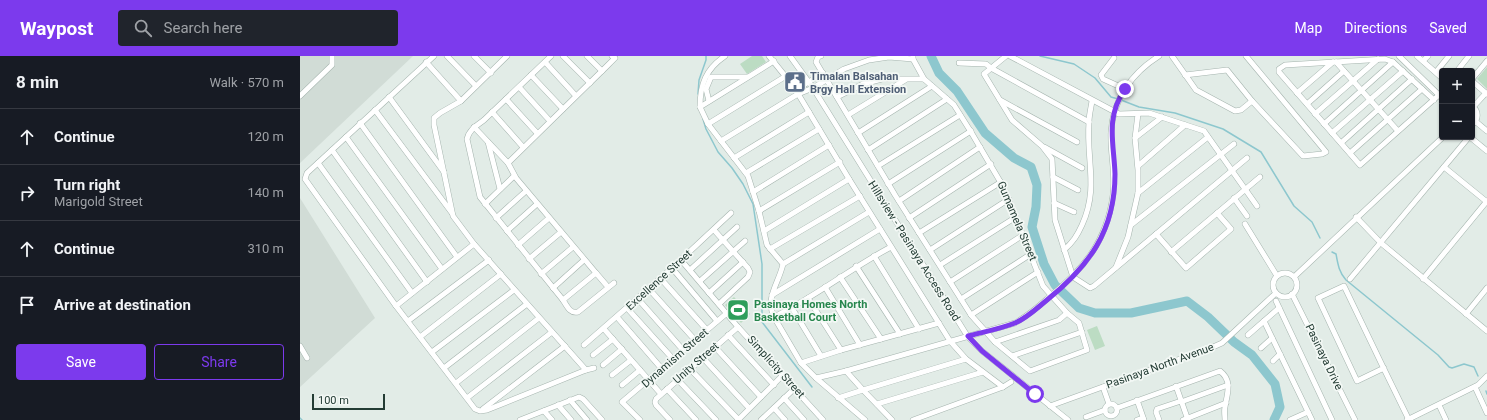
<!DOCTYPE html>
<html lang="en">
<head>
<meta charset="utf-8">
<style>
  :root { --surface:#171b24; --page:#20242c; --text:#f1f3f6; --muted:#9ea1a6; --line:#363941; --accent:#7c3aed }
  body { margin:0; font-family:Roboto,sans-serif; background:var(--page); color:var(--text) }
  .controls { position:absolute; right:12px; top:12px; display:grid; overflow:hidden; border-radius:4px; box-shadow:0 1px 3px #0004 }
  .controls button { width:36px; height:36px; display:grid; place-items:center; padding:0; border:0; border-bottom:1px solid var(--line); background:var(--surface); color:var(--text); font:20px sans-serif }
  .scale { position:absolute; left:12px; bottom:10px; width:73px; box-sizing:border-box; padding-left:4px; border:2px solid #233c34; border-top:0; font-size:11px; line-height:14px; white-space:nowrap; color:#233c34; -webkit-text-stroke:3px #f3f8f5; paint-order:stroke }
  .stop { position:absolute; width:12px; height:12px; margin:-9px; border:3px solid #7c3aed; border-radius:50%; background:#fff }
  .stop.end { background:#7c3aed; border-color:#fff; box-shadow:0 1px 4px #0008 }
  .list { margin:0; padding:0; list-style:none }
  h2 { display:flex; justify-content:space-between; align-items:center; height:52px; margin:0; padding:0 16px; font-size:17px }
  h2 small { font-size:13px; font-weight:400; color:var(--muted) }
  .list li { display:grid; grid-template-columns:26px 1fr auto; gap:12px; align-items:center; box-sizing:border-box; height:56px; padding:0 16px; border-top:1px solid var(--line) }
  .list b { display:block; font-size:15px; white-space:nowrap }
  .list p { margin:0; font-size:13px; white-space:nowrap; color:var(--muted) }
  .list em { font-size:13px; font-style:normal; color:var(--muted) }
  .actions { display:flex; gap:8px; padding:12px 16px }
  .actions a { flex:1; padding:9px 0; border:1px solid var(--accent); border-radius:4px; text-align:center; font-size:14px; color:var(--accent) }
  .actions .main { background:var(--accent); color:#fff }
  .icon { flex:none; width:22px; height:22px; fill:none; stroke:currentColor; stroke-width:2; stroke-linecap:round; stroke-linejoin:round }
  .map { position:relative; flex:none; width:1187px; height:364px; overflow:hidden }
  header { display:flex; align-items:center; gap:24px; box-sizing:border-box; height:56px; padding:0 20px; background:var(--accent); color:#fff }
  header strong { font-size:19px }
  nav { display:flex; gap:22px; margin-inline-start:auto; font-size:14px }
  .search { width:280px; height:36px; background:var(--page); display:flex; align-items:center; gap:10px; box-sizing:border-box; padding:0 14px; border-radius:4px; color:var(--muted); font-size:15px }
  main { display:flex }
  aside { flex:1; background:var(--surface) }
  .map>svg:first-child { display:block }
  .built { fill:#d1dcd6 }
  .green { fill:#bcdcc3 }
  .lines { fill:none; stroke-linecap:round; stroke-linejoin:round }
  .stream { stroke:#8dc7ce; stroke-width:1.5 }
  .river { stroke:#8dc7ce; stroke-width:9 }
  .minor-casing { stroke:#a5b4ae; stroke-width:6 }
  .minor { stroke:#fff; stroke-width:5 }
  .route { stroke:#7c3aed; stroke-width:5 }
  .labels { text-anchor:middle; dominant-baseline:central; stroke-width:3.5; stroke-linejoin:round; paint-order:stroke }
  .service-label { font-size:11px; font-weight:bold; fill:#4e5e75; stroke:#f3f8f5; text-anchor:start }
  .street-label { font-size:11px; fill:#233c34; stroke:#f3f8f5 }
  .leisure-label { font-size:11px; font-weight:bold; fill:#27864d; stroke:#f3f8f5; text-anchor:start }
</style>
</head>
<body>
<header>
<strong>Waypost</strong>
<div class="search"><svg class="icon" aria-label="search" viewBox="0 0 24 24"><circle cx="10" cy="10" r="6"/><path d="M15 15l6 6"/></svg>Search here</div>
<nav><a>Map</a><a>Directions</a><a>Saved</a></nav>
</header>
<main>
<aside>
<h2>8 min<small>Walk · 570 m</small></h2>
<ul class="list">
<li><svg class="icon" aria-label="ahead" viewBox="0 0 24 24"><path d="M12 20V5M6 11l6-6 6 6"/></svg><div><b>Continue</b></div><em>120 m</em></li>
<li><svg class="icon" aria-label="right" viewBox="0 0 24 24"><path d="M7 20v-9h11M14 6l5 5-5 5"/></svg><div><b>Turn right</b><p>Marigold Street</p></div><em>140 m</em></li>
<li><svg class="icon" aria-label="ahead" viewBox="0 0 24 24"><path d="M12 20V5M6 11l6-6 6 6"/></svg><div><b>Continue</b></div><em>310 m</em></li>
<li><svg class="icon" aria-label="arrive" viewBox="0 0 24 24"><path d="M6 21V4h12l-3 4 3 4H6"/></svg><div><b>Arrive at destination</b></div></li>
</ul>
<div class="actions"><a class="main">Save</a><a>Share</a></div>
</aside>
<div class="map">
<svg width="1187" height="364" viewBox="0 0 1187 364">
  <rect width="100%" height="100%" fill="#e2ece7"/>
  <g class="built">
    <polygon points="0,0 113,0 0,107"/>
    <polygon points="0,142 75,262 0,331 0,333"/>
  </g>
  <g class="green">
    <polygon points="452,0 462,0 466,6 447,18 440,8"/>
    <polygon points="1187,11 1187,33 1177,23"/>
    <polygon points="434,241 450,258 441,267 425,249"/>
    <polygon points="797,270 805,290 795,294 787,274"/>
  </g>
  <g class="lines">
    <g class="stream">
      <polyline points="740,0 774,8 795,22 811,41 818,43"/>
      <polyline points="398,38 399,24 406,4 406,0"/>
      <polyline points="821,44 839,51 875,57 923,73 961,96 994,150 1012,166 1020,182"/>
      <polyline points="403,63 406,73 418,96 432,112 443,128 453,148 462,208 462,266 512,331"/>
      <path d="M 1032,196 L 1036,198 C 1038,209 1039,216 1046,224 L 1138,299 L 1149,311 L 1152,312 L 1164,308 L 1174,311 L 1178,320"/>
      <polyline points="1186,335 1187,338"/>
      <polyline points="0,362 2,364"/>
    </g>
    <polyline class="river" points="631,0 639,17 657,35 685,77 714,102 731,111 737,129 736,151 732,171 744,208 755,229 779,252 795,257 831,257 887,245 908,261 934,286 952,299 975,328 980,351 974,364"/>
    <g class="minor-casing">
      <g id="minor">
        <polyline points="134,0 7,117 5,123 96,250 175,353 180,355 187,354 286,314 294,312"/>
        <polyline points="147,0 176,30"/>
        <polyline points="174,0 191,17"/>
        <polyline points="207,0 161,45 140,57 134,62 134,69 153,160 174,188 286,314"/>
        <path d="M 251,0 L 184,64 C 176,70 169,74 167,83 L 180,141 L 263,244 L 296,217 L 216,122 L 208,107 L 306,11 L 315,2 L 312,0"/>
        <polyline points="263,0 290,27"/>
        <polyline points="287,0 302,15"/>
        <polyline points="469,0 494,31 549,123 650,285 666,303 703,331"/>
        <polyline points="490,0 513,32 668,281 682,295 768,364"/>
        <polyline points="521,0 518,1 516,6 595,139 671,259 695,286 730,315 787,294 779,267 767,257 743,230 704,132 671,76 654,49 624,23 613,3 613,0"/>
        <polyline points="706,0 684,18 712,64 742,90 752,103 755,164 773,221 790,232 794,230 947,102"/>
        <polyline points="710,0 819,58 849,57 904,75 957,150"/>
        <polyline points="872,0 896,34 935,55 941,54 952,45"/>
        <polyline points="1099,0 1141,41"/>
        <polyline points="1117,0 1142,22"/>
        <polyline points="814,2 801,19 803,23 825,33"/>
        <path d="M 474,5 L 400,51 L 408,68 L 448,120 L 459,155 L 467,189 L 483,208 C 479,227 465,241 474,261"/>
        <polyline points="1123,5 1128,0"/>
        <polyline points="126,6 161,45"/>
        <polyline points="245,6 276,40"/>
        <polyline points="1036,6 1098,75"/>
        <polyline points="659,7 686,8 691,12 789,66"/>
        <polyline points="1157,15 1169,0"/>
        <polyline points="1136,16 1149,0"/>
        <polyline points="231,19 263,53"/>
        <polyline points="885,19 927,14 952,45 1003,100 1022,98 1026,96 946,0"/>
        <polyline points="1172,23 1187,5"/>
        <polyline points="1172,25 1187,38"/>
        <polyline points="219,31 250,65"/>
        <polyline points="496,34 523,17"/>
        <polyline points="997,37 1033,6"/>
        <polyline points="0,40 32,9 32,0"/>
        <polyline points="89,41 144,116"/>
        <polyline points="537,41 563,28 582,23 624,23"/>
        <polyline points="206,43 237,77"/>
        <polyline points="700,44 777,86"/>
        <polyline points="1134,44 1093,6 1085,3 985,9 979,13 979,16 1060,109 1139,39"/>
        <polyline points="409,45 406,33 411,21 447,21"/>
        <polyline points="1007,48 1044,15"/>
        <path d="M 1172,50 C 1179,55 1179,63 1172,69"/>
        <path d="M 400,51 C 400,28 406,13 425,0"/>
        <polyline points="1173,51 1186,37"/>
        <polyline points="75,54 152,157"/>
        <polyline points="192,56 223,91"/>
        <polyline points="1015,58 1078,3"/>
        <polyline points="548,59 605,24"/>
        <polyline points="1175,65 1187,75"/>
        <polyline points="60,67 157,201"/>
        <polyline points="408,68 486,20"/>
        <polyline points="1024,68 1093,6"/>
        <polyline points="174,71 208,107"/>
        <polyline points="558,77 632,30"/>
        <polyline points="1032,77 1103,15"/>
        <polyline points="46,81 142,213"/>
        <polyline points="1170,81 1187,95"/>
        <polyline points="835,82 862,61"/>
        <polyline points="421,85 498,38 513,32 544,13 569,4 589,1 613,3"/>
        <polyline points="188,86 200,133"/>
        <polyline points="1041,87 1112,23"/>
        <polyline points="744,91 782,112"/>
        <polyline points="32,94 127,226"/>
        <polyline points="568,94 647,43"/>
        <polyline points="1050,97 1122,33"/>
        <polyline points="434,102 509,56"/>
        <polyline points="18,107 112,237"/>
        <polyline points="578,110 660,59"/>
        <polyline points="838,110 885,69"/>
        <polyline points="1144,111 1187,146"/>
        <polyline points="446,117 519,73"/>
        <polyline points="753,121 778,134"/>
        <polyline points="588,128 671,75"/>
        <polyline points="453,136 529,89"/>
        <polyline points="838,137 908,81"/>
        <polyline points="934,142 947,160"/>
        <polyline points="599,145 680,91"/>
        <polyline points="754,147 774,156"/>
        <polyline points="185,148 214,120"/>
        <polyline points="459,155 540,106"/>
        <polyline points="1056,161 1081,187 1187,275"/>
        <polyline points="196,162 226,135"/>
        <polyline points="609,162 691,108"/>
        <polyline points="945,168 977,220"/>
        <polyline points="831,169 934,88"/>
        <polyline points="414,174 448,212 450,216 448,221 419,248"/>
        <polyline points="207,175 237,148"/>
        <polyline points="464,175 549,123"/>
        <polyline points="619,177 701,126"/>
        <polyline points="856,178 886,212 931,173 917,157"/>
        <polyline points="218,189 249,162"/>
        <polyline points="470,193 560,140"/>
        <polyline points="630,194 709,143"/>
        <path d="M 764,194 C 773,186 777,180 782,169 C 799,132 786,104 789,66 C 789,59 791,52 792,45"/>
        <polyline points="871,196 960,121"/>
        <polyline points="574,200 619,273"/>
        <polyline points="229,203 261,176"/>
        <polyline points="381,204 438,271 523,364"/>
        <polyline points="483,208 569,156"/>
        <polyline points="640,209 716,161"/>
        <polyline points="556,210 600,278"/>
        <polyline points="816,211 828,181 838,137 838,114 835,82 838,58"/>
        <polyline points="372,212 417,265"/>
        <polyline points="390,214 437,171"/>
        <polyline points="296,217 308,231"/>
        <circle cx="985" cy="229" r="12"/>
        <polyline points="241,218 273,191"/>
        <polyline points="540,221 581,283"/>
        <polyline points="994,221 1143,81"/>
        <polyline points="361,223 407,274"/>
        <polyline points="1050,223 1169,81"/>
        <polyline points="1123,223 1187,145"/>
        <polyline points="400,225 445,185"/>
        <polyline points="650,226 723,179"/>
        <polyline points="525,231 560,289"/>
        <polyline points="253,232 284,204"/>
        <polyline points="349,233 395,284"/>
        <polyline points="409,237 443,206"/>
        <polyline points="992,238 1055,364"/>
        <polyline points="472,239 580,173"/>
        <polyline points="508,242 541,294"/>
        <polyline points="338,243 383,294"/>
        <polyline points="661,243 731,198"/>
        <path d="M 263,244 C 267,250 270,258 278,256 L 314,227"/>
        <polyline points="976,245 1032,364"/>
        <polyline points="96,250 174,188"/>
        <polyline points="327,252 373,303"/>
        <polyline points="492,252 521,300"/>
        <polyline points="1166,258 1187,232"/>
        <polyline points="671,259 738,216"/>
        <polyline points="317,261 362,313"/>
        <polyline points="108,265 189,204"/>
        <polyline points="964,265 1012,364"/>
        <polyline points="304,273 361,338"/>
        <polyline points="428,279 474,329"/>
        <polyline points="948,279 979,252"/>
        <polyline points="120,281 201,218"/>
        <polyline points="695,286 759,264 767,257"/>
        <polyline points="284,289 372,212 431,157"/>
        <polyline points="0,290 7,302"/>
        <polyline points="415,291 461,341"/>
        <polyline points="961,292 972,282"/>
        <polyline points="132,296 214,234"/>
        <polyline points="293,299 313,283"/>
        <polyline points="712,300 782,276"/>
        <polyline points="403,302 449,352"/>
        <polyline points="973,305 980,298"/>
        <polyline points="501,307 541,294 639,267"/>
        <polyline points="303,309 322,293"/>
        <polyline points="144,312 227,248"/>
        <polyline points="1084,312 1057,325 1018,242 1044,230 1084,313 1109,364"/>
        <polyline points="390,313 438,363"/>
        <polyline points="546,315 563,334 666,303"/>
        <polyline points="312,319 331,304"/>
        <path d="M 516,322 L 546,315 L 715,267 C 727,260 737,252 747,243 C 782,215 807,186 813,139 C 816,118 810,97 811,76 C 813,43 832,17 859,0"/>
        <polyline points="377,323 416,364"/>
        <polyline points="156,327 239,262"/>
        <polyline points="322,329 340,314"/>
        <polyline points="876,330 888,364"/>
        <polyline points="803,331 809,348"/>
        <polyline points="1175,331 1187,357"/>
        <polyline points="367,333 396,364"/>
        <polyline points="167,342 252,276"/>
        <polyline points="484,342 504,364"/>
        <polyline points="538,342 563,334 592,364"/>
        <polyline points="270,344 287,364"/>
        <polyline points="837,344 844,364"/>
        <polyline points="881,346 928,329"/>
        <circle cx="811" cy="354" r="6"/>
        <polyline points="577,348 683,316"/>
        <polyline points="258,349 271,364"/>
        <polyline points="1139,349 1146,364"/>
        <polyline points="750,350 913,291 922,287 976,237"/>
        <polyline points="474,352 485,364"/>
        <path d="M 817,352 L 920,315 C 933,325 927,338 925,351 C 924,355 925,360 925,364"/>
        <polyline points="183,353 265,290"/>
        <polyline points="244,355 252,364"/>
        <polyline points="786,361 805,354"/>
        <polyline points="220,364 279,341 283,343 302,364"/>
        <polyline points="340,364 322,346 427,257"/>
        <polyline points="370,364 356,349 355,346 356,343 438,271"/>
        <polyline points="438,364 483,319"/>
        <polyline points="461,364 495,332"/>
        <path d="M 565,364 L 516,322 L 501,307 L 474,261 C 515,241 551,212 591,191"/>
        <polyline points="613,364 703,331 711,326"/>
        <polyline points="837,364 843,362"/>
        <polyline points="859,364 856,356 857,353 881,345"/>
        <polyline points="883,364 926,347"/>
        <polyline points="990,364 1008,356"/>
        <polyline points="1107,364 1178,329 1187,320"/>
      </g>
    </g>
    <use href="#minor" class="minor"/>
  </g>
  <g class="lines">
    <path class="route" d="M 735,338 L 682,295 L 668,280 C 683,276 700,273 715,267 C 727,262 737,252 747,244 C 789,210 815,175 815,118 C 814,87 805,62 825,33"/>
  </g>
  <defs>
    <g id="civic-square" transform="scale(1.15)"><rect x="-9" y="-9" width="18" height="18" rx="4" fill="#5c6f8a" stroke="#f3f8f5"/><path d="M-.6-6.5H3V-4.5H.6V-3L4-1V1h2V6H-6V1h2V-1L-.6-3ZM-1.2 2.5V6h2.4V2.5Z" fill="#fff"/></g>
    <g id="stadium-square" transform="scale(1.15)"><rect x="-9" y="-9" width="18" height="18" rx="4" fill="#2e9e5b" stroke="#f3f8f5"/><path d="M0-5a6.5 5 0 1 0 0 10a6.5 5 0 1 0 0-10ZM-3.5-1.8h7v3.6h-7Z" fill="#fff"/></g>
  </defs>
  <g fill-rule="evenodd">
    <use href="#civic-square" x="495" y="26"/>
    <use href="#stadium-square" x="438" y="254"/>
  </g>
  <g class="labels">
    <g class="service-label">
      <text x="510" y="20">Timalan Balsahan<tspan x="510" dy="13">Brgy Hall Extension</tspan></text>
    </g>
    <g class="street-label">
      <text transform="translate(717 165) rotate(67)">Gumamela Street</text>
      <text transform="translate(614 195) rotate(58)">Hillsview - Pasinaya Access Road</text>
      <text transform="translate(359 224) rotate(-42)">Excellence Street</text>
      <text transform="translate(1024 301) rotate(64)">Pasinaya Drive</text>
      <text transform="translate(375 302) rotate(-41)">Dynamism Street</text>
      <text transform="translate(396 307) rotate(-41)">Unity Street</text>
      <text transform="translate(860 310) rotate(-20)">Pasinaya North Avenue</text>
      <text transform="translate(476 311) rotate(48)">Simplicity Street</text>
    </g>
    <g class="leisure-label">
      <text x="454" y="248">Pasinaya Homes North<tspan x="454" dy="13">Basketball Court</tspan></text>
    </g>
  </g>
</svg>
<div class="controls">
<button>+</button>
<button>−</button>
</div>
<div class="scale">100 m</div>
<div class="stop" style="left:735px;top:338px"></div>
<div class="stop end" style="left:825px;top:33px"></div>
</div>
</main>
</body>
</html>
